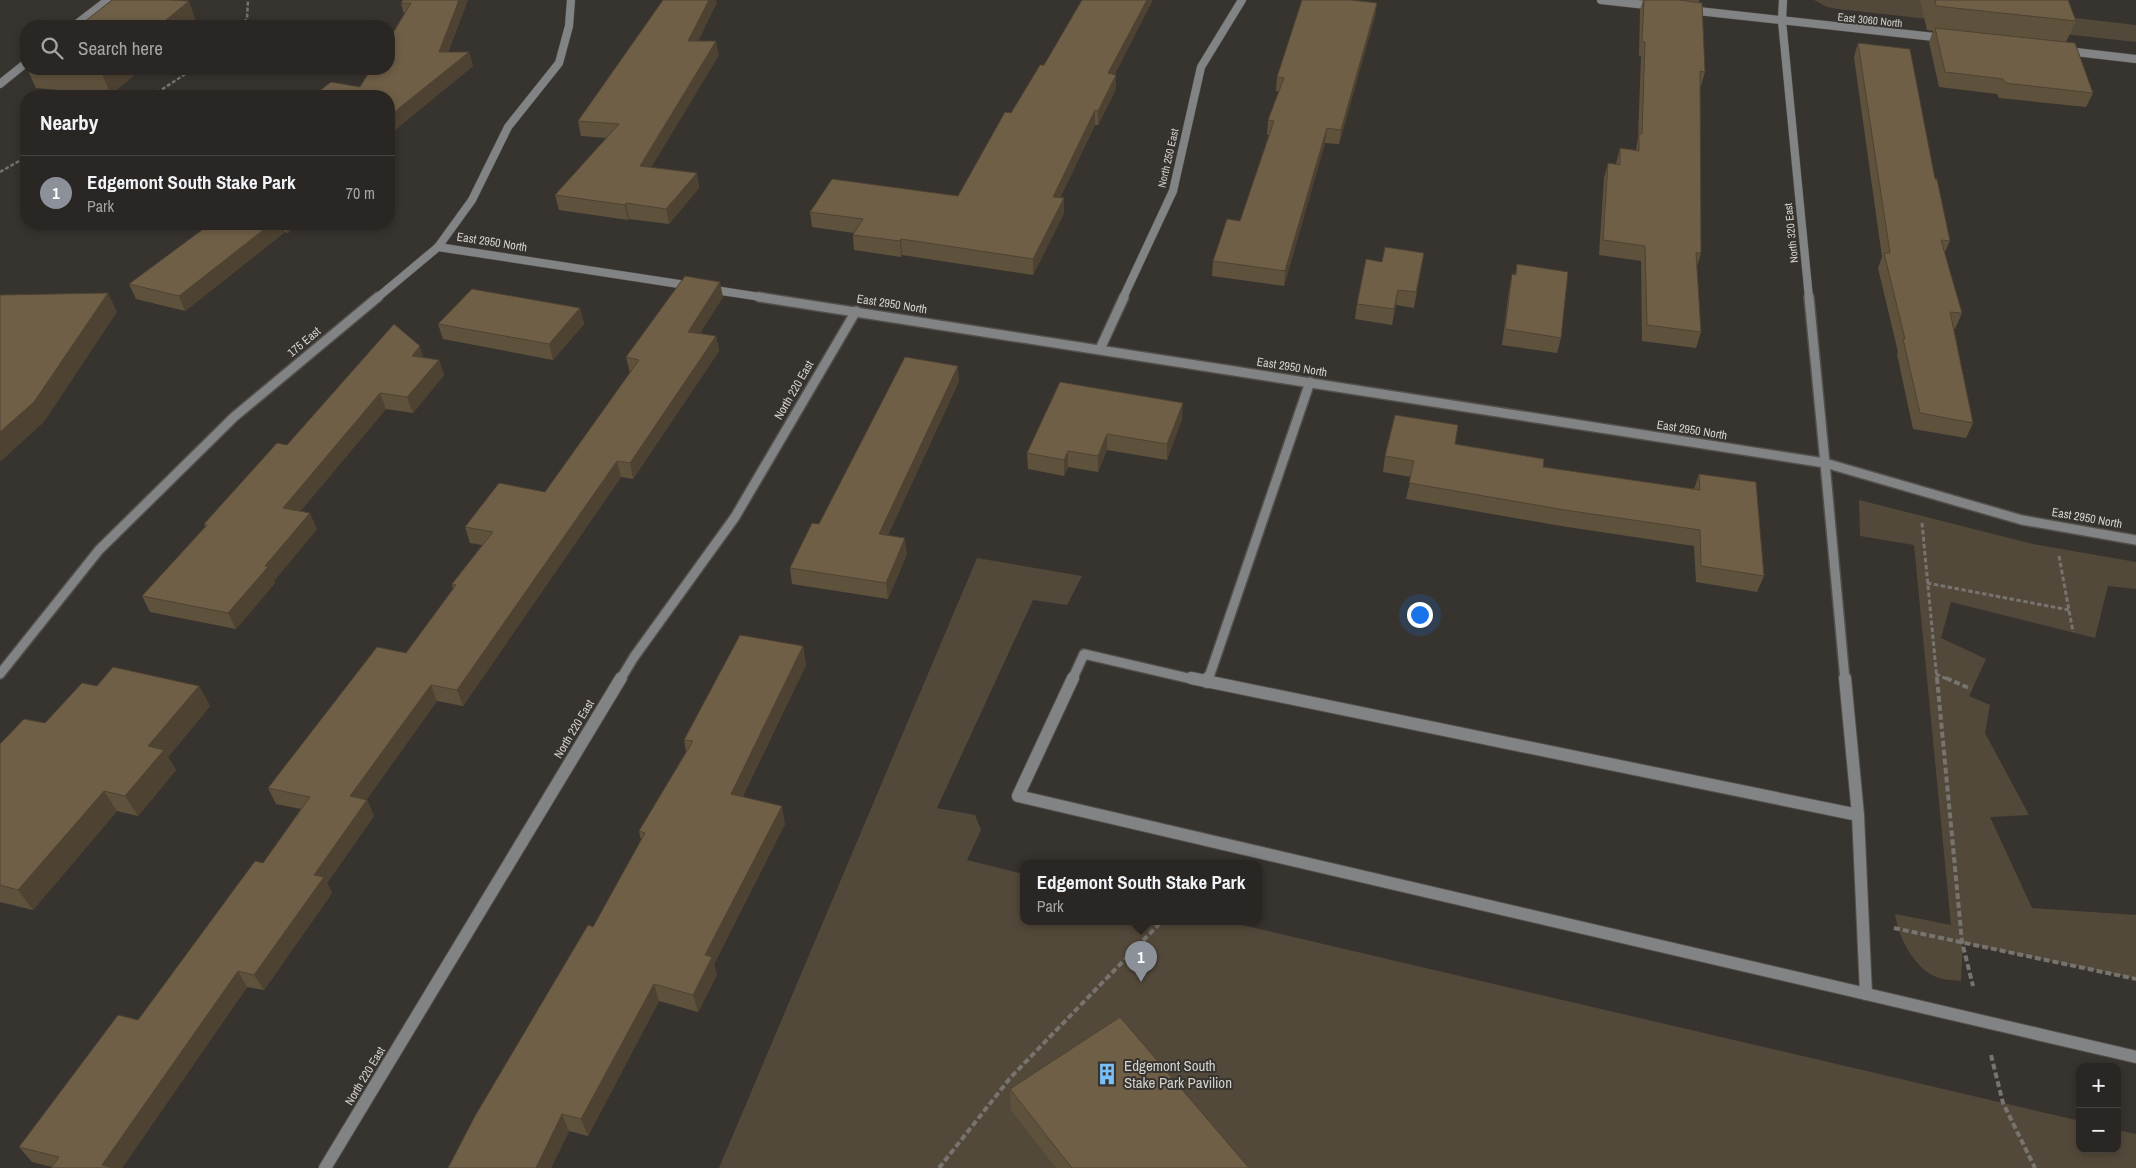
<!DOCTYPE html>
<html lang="en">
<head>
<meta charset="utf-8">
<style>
  :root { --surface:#292623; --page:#312e2b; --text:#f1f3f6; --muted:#a5a5a6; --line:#454341; --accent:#8c9099 }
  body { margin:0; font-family:"Archivo Narrow",sans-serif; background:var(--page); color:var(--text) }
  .controls { position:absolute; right:15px; bottom:15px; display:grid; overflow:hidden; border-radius:10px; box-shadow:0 2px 8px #0003 }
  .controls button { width:45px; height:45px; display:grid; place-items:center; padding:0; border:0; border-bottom:1px solid var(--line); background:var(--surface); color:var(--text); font:25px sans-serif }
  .you { position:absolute; left:1419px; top:614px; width:18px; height:18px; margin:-12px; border:4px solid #fff; border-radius:50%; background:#1a73e8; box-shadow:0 0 0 8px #1a73e833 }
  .badge { display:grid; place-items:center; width:32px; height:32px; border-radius:50%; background:var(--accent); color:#fff; font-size:16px; font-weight:700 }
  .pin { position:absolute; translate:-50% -41px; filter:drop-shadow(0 1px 2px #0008) }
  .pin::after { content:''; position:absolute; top:26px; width:18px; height:15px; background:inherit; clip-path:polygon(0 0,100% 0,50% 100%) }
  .popup { position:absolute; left:1020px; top:860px; width:242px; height:65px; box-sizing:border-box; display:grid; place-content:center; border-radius:10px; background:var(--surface); filter:drop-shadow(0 1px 4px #0005); font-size:16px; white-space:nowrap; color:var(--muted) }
  .popup b { font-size:19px; color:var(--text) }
  .popup::after { content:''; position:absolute; left:50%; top:100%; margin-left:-10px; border:10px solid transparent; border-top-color:var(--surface) }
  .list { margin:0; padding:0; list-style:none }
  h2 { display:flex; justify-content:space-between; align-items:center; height:65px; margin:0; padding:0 20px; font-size:21px }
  h2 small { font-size:16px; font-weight:400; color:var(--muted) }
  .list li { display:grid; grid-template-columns:32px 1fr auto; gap:15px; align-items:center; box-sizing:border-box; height:75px; padding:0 20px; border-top:1px solid var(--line) }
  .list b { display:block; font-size:19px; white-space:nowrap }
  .list p { margin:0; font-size:16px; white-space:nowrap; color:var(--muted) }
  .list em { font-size:16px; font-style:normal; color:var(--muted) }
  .icon { flex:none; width:28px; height:28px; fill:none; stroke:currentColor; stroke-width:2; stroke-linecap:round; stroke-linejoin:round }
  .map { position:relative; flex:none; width:2136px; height:1168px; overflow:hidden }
  .search { position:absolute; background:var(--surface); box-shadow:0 2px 8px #0003; left:20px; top:20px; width:375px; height:55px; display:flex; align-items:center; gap:12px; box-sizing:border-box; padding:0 18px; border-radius:20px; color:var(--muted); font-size:19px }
  .panel { position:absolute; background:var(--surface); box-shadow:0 2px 8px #0003; left:20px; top:90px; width:375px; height:140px; border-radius:20px }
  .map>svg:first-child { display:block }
  .green { fill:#53493a }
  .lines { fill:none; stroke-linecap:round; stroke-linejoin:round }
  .lane-far2-casing { stroke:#53504c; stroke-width:9 }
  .lane-far1-casing { stroke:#53504c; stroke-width:12 }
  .lane-casing { stroke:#53504c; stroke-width:14 }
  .street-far2-casing { stroke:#53504c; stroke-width:9 }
  .street-far1-casing { stroke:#53504c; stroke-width:12 }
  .street-casing { stroke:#53504c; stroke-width:14 }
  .path-far2 { stroke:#777470; stroke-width:2.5; stroke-dasharray:4 2; stroke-linecap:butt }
  .path-far1 { stroke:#777470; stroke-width:3; stroke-dasharray:4.5 2.5; stroke-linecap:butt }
  .path { stroke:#777470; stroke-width:4; stroke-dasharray:6 3; stroke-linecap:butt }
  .lane-far2 { stroke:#818385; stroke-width:8 }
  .lane-far1 { stroke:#818385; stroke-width:9 }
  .lane { stroke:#818385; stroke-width:12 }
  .street-far2 { stroke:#818385; stroke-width:8 }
  .street-far1 { stroke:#818385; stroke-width:9 }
  .street { stroke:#818385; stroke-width:12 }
  .wall { fill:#5f523d }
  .shaded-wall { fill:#4e4232 }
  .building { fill:#6f5f47; stroke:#4e4232 }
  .labels { text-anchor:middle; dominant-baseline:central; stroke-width:4; stroke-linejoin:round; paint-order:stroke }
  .far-street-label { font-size:11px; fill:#d4d2cf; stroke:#37332f }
  .street-label { font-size:12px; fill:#d4d2cf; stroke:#37332f }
  .near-poi-label { font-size:15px; fill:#d4d2cf; stroke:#37332f; text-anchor:start }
</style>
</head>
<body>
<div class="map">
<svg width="2136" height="1168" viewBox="0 0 2136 1168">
  <rect width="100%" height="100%" fill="#37332f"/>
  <g class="green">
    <polygon points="1814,0 1920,0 2136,25 2136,42 1838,9 1827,7"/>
    <path d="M 1859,500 L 2033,544 L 2136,562 L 2136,589 L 2108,586 L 2095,638 L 1951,602 L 1941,638 L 1986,659 L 1969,696 L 1990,705 L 1985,733 L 2029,815 L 1990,817 L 2032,908 L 2136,915 L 2136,979 L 1963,943 L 1961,981 C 1953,980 1941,980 1934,976 C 1913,966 1898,936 1895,914 L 1951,925 L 1914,545 L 1860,536 Z"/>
    <polygon points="977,558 1082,576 1067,605 1033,600 937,808 975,815 981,830 967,860 1023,874 1024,921 1225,921 2080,1121 2080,1149 2117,1149 2117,1130 2136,1134 2136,1168 719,1168"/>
  </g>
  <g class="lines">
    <g class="lane-far2-casing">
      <g id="lane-far2">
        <polyline points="74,26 108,0"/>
        <polyline points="0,84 26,63"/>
      </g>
    </g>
    <g class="lane-far1-casing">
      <g id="lane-far1">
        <polyline points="1825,463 1845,680"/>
        <polyline points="1072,680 1084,654 1196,680"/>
        <polyline points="1208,680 1310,382"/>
      </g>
    </g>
    <g class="lane-casing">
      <g id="lane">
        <polyline points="1073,678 1018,796 2136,1057"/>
        <polyline points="1191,678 1858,815"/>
        <polyline points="1845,678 1858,815 1866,994"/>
        <polyline points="1207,682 1208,678"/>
      </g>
    </g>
    <g class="street-far2-casing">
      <g id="street-far2">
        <polyline points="1601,0 1655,6"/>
        <polyline points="1783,0 1782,21 1809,298"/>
        <polyline points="1689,10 1943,38"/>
        <polyline points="2067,51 2136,59"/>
        <polyline points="438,247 692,286"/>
        <polyline points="708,289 767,298"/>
        <polyline points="377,298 438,247 472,200 508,127 559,63 569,26 571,0"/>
        <polyline points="1123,298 1173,191 1201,67 1242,0"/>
      </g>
    </g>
    <g class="street-far1-casing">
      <g id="street-far1">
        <polyline points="759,297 1825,463 2022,520 2136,540"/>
        <polyline points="1809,297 1825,463"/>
        <polyline points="1100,349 1124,297"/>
        <polyline points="0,674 99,550 234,417 378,297"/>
        <polyline points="620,680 634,657 735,517 856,311"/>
      </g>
    </g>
    <g class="street-casing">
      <polyline id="street" points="325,1168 621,678"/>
    </g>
    <g class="path-far2">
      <polyline points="239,26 247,19 248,0"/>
      <polyline points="152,96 193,69"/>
      <polyline points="0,172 26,157"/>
    </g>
    <g class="path-far1">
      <polyline points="1922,523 1937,680"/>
      <polyline points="2059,556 2073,632"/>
      <polyline points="1927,583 2069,610"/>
      <polyline points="1936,674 1949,680"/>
    </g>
    <g class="path">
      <polyline points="1937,678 1962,942 1973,986"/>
      <polyline points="1946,678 1971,689"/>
      <polyline points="1894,928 2136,979"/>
      <polyline points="1991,1055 2003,1103 2035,1168"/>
      <polyline points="939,1168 1011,1077 1162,921"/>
    </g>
    <use href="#lane-far2" class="lane-far2"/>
    <use href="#lane-far1" class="lane-far1"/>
    <use href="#lane" class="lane"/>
    <use href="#street-far2" class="street-far2"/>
    <use href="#street-far1" class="street-far1"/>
    <use href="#street" class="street"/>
  </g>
  <g class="wall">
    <polygon points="403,0 466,5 448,52 473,66 402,124 389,136 389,96 360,87 404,14 401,3"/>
    <polygon points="1643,0 1699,0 1699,2 1705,72 1701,86 1700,86 1701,253 1697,267 1701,332 1696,348 1642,341 1641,261 1599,255 1604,178 1608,163 1616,164 1620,148 1636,150 1638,138 1641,56 1639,56 1640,10"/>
    <polygon points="1920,0 2068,0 2076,21 2066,42 2093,93 2086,107 1999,98 1997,94 1939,87 1929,42 1933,31 1927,30"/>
    <polygon points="717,2 698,41 719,55 651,167 697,173 699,188 669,224 629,219 628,220 559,210 555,195 607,138 581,136 578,121"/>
    <polygon points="1377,3 1375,16 1339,144 1325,143 1284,286 1212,276 1213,261 1240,221 1269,135 1267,135 1268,120 1279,91 1276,91 1277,77"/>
    <polygon points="1858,43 1935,179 1950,241 1944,254 1962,313 1955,329 1954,329 1973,423 1966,438 1913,429 1897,354 1898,352 1878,268 1882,257 1854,57"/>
    <polygon points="1044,65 1116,75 1116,89 1098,125 1095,125 1060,198 1064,198 1064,213 1033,275 902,255 901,257 854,250 853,235 854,233 812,227 810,212 958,196 1011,113"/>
    <polygon points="27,69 141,69 111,95 36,88"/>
    <polygon points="210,224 297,224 288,233 285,232 185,311 136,299 129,284"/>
    <polygon points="1424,253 1414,308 1396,305 1392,325 1355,319 1357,304 1382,262"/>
    <polygon points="1517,264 1561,338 1557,353 1502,345 1509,290 1512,274 1515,275"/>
    <polygon points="723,297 700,333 716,336 719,351 633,479 621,477 463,706 437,701 366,800 367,800 374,816 327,883 332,893 264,990 247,987 122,1168 51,1168 52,1167 32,1162 19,1147 138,1020 263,863 301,809 276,804 268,788 406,653 453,590 452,584 482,545 470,543 465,527 545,492 630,373 626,357"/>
    <polygon points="580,308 584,324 553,360 443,339 438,324"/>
    <polygon points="423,357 439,360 444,375 413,413 386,409 300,511 317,529 274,581 275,583 236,629 150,612 142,596 205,527 204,524 287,445"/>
    <polygon points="959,381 888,535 907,554 888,599 792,584 790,568 819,524"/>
    <polygon points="1060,382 1182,419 1167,460 1107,450 1098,472 1068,467 1064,476 1028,469 1027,453"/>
    <polygon points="1455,444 1543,467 1694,489 1699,474 1764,576 1757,592 1696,582 1694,546 1561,526 1406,499 1411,477 1383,472 1385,456"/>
    <polygon points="803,646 806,665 743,796 785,824 714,964 717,975 698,1012 659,1001 588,1136 569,1131 551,1168 448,1168 593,927 641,840 639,831 686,752 684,740"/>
    <polygon points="97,686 199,686 210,706 168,757 176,770 138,816 117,811 33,910 0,902 0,744 45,723"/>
    <polygon points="1010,1089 1249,1168 1056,1168 1011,1110"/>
  </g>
  <g class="shaded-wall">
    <polygon points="459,0 468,0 466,5 443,66 439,52"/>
    <polygon points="709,0 716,0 717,2 691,55 688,41"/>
    <polygon points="1147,0 1153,0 1108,88 1108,73"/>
    <polygon points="189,1 196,21 190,26 159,26"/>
    <polygon points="1377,3 1375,16 1339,144 1341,130"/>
    <polygon points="716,41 719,55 643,181 640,166"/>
    <polygon points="469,52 473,66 402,124 389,136 389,118 398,109"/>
    <polygon points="109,69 141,69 111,95 102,74"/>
    <polygon points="1116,75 1116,89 1098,125 1098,111"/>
    <polygon points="1095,110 1095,125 1053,212 1053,197"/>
    <polygon points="1327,128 1325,143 1284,286 1285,271"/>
    <polygon points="697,173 699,188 669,224 666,209"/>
    <polygon points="1064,198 1064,213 1033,275 1033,259"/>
    <polygon points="626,203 629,219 628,220 625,205"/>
    <polygon points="271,224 281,224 285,232 185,311 179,296"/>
    <polygon points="284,224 297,224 288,233"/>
    <polygon points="901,239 902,255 901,257 900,241"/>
    <polygon points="720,282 723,297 691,347 688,332"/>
    <polygon points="1398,290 1396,305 1392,325 1394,309"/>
    <polygon points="108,293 117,312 44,422 0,462 0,432"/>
    <polygon points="580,308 584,324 553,360 549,344"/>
    <polygon points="716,336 719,351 633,479 630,463"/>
    <polygon points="420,346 425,362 412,356"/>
    <polygon points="439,360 444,375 413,413 407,397"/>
    <polygon points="958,366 959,381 881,550 879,534"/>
    <polygon points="380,393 386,409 290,524 283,508"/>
    <polygon points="1183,403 1182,419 1167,460 1167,444"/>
    <polygon points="1107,434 1107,450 1098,472 1098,456"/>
    <polygon points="1068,451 1068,467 1064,476 1064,460"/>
    <polygon points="617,461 621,477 463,706 457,690"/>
    <polygon points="310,513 317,529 274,581 275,583 236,629 228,613 265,566"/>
    <polygon points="905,538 907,554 888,599 886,583"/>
    <polygon points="803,646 806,665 735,812 731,794"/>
    <polygon points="431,685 437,701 358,812 350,796"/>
    <polygon points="199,686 210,706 168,757 176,770 138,816 125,796 148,746"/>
    <polygon points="104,791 117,811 33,910 18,890"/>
    <polygon points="367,800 374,816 327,883 332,893 264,990 254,975 314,875"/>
    <polygon points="782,806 785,824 714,964 717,975 698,1012 693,995 705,955"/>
    <polygon points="238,971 247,987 122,1168 104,1168 102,1165"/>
    <polygon points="654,984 659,1001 588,1136 581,1119"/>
    <polygon points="562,1114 569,1131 551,1168 536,1168"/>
  </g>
  <g class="building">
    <polygon points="112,0 170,0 189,1 159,26 79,26"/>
    <polygon points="403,0 459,0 439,52 469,52 398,109 389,118 389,96 313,96 331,82 360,87 371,69 389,69 389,40 411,3 401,3"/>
    <polygon points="663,0 709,0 688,41 716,41 640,166 697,173 666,209 626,203 625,205 555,195 619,124 578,121"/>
    <polygon points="1082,0 1147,0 1108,73 1116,75 1098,111 1095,110 1053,197 1064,198 1033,259 901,239 900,241 853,235 863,219 810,212 832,179 958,196 1005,112 1011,113 1040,65 1044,65"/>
    <polygon points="1302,0 1351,0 1377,3 1341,130 1327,128 1285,271 1213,261 1227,219 1240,221 1274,121 1268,120 1284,78 1277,77"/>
    <polygon points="1644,0 1679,0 1702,3 1705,72 1700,71 1701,253 1696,253 1701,332 1647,325 1645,246 1603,240 1608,163 1620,165 1620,148 1639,151 1639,134 1642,134 1645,42 1642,41"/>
    <polygon points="1935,0 2068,0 2076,21 1936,6"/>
    <polygon points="1935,28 2075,43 2093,93 2005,83 2003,79 1945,72"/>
    <polygon points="1858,43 1910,49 1935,179 1937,179 1950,241 1941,240 1962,313 1950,312 1973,423 1920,413 1903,339 1905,339 1884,253 1890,253"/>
    <polygon points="34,69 109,69 102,74"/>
    <polygon points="210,224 271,224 179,296 129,284"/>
    <polygon points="1385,247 1424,253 1416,292 1398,290 1394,309 1357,304 1366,259 1382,262"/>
    <polygon points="1517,264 1568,272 1561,338 1505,329 1512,274 1516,275"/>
    <polygon points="685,276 720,282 688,332 716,336 630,463 617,461 457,690 431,685 350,796 367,800 314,875 324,877 254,975 238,971 102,1165 114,1168 51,1168 59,1157 19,1147 118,1015 138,1020 255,861 263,863 310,797 268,788 377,647 406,653 456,585 452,584 493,532 465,527 499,483 545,492 639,360 626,357"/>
    <polygon points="472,289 580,308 549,344 438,324"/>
    <polygon points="108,293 34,402 0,432 0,295"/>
    <polygon points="394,324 420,346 412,356 439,360 407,397 380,393 283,508 310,513 265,566 268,567 228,613 142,596 207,525 204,524 277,443 287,445"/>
    <polygon points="905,357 958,366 879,534 905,538 886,583 790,568 812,523 819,524"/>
    <polygon points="1060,382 1183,403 1167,444 1107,434 1098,456 1068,451 1064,460 1027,453"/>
    <polygon points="1395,415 1458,425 1455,444 1544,459 1543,467 1700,490 1699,474 1756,482 1764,576 1701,566 1700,530 1565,510 1409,483 1414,461 1385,456"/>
    <polygon points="740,635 803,646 731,794 782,806 705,955 712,957 693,995 654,984 581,1119 562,1114 536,1168 448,1168 475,1116 588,925 593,927 645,833 639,831 693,741 684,740"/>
    <polygon points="113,667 199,686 148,746 164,750 125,796 104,791 18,890 0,885 0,744 24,719 45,723 82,683 97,686"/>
    <polygon points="1120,1017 1249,1168 1072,1168 1010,1089"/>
  </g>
  <defs>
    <g id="building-bare" transform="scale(1.725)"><path d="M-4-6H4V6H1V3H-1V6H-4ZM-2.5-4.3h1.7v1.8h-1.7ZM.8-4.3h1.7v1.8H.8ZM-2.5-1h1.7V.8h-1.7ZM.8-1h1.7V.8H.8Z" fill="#79bff8" stroke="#37332f" stroke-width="2.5" paint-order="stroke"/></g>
  </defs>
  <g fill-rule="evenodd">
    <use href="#building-bare" x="1107" y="1074"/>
  </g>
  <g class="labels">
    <g class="far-street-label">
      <text transform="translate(1870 20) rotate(6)">East 3060 North</text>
      <text transform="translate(1168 158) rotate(-77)">North 250 East</text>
      <text transform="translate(1791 233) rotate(-96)">North 320 East</text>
    </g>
    <g class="street-label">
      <text transform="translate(492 242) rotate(9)">East 2950 North</text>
      <text transform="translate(892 304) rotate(9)">East 2950 North</text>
      <text transform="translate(304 342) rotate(-40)">175 East</text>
      <text transform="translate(1292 367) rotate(9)">East 2950 North</text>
      <text transform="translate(794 390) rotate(-60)">North 220 East</text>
      <text transform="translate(1692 430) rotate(9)">East 2950 North</text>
      <text transform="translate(2087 518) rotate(10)">East 2950 North</text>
      <text transform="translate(574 729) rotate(-59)">North 220 East</text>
      <text transform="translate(365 1076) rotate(-59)">North 220 East</text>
    </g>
    <g class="near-poi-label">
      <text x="1124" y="1065">Edgemont South<tspan x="1124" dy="17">Stake Park Pavilion</tspan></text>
    </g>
  </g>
</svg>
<div class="controls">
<button>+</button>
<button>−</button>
</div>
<div class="you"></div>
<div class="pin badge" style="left:1141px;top:982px">1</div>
<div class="popup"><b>Edgemont South Stake Park</b>Park</div>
<div class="search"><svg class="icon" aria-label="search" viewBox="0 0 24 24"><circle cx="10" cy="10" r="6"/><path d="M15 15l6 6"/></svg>Search here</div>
<section class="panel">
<h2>Nearby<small></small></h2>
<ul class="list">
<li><span class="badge">1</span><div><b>Edgemont South Stake Park</b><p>Park</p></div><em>70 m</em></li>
</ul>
</section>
</div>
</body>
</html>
